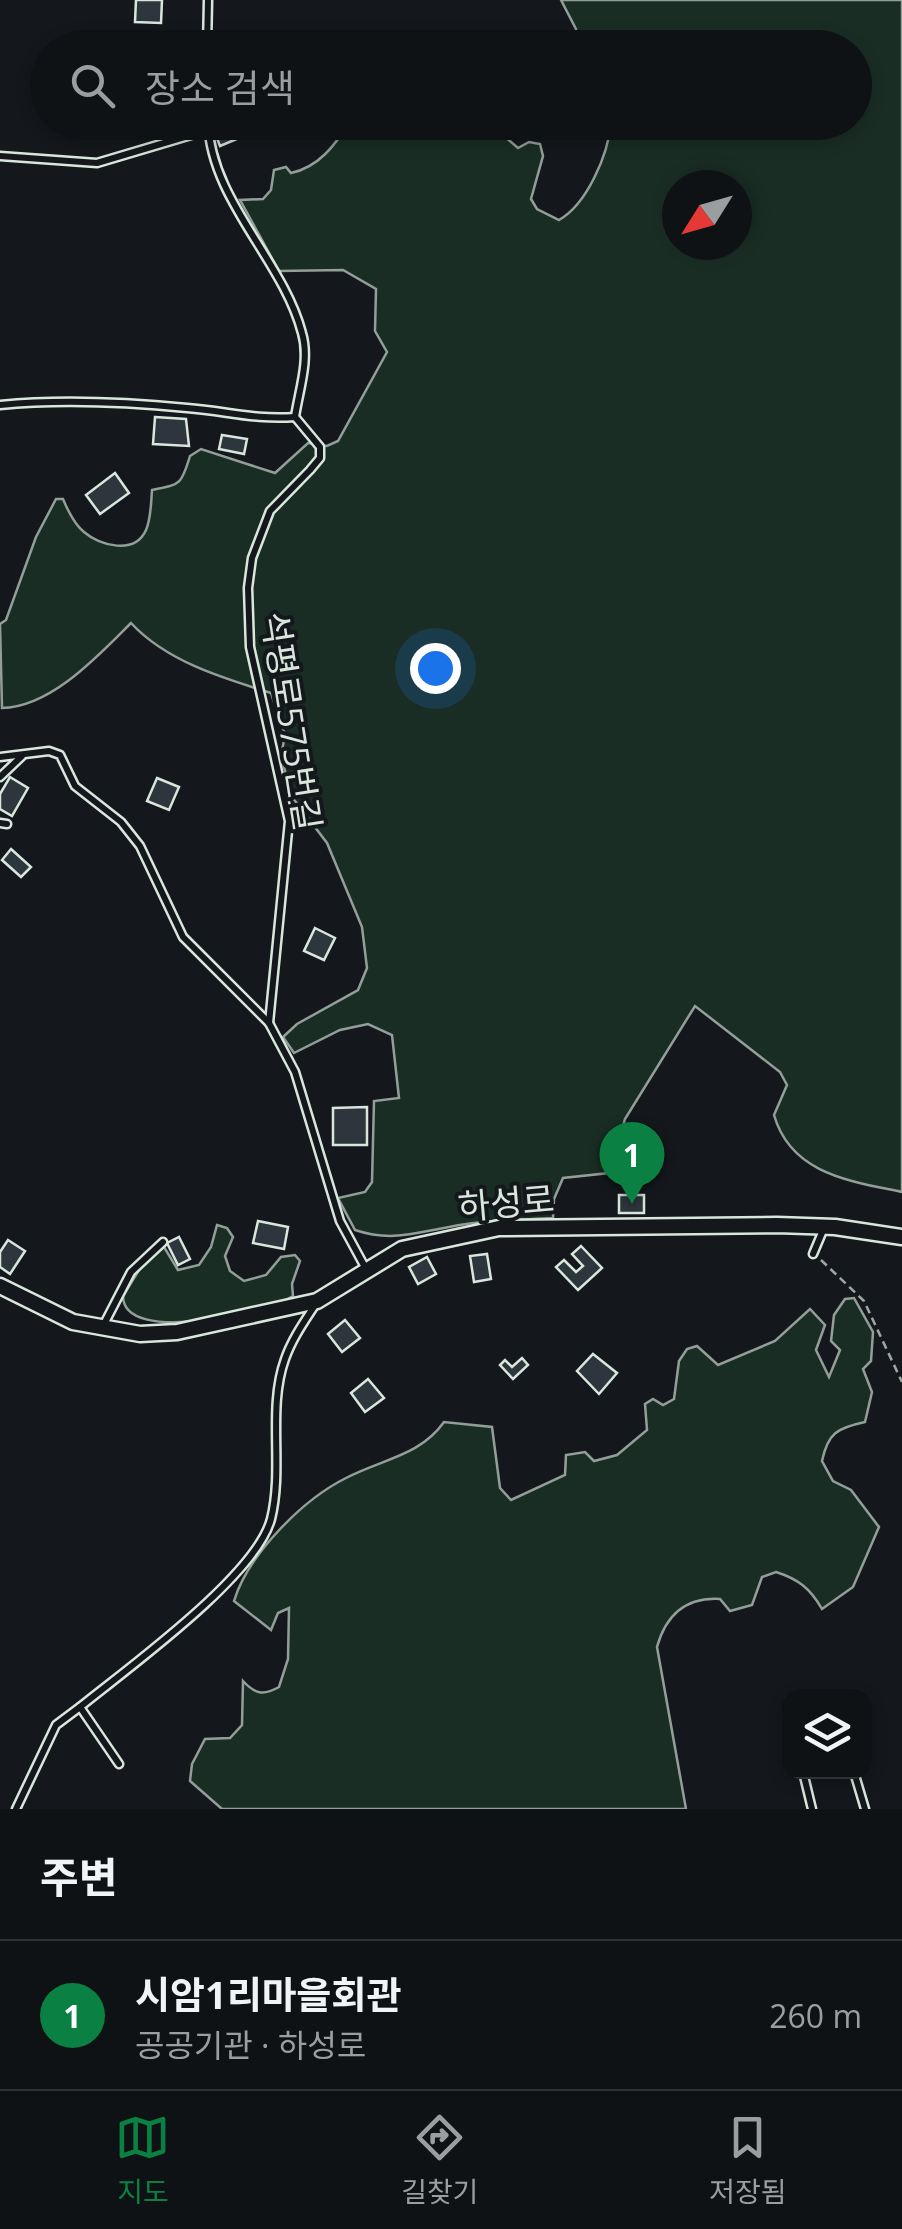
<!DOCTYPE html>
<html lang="ko">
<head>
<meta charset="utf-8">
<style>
  :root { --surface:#0f1215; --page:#181b1e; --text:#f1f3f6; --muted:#9b9ea0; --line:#2f3234; --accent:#0b8043 }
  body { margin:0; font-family:"Open Sans","Noto Sans KR",sans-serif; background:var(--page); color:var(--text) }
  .controls { position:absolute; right:30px; bottom:30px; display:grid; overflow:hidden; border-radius:20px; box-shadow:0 5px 15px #0003 }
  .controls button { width:90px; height:90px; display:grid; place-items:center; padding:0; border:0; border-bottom:2px solid var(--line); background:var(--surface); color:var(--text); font:50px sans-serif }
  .compass { position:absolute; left:662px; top:170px; width:90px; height:90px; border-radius:50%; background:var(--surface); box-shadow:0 5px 15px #0003; rotate:233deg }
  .you { position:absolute; left:435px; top:668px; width:35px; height:35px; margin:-25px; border:8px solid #fff; border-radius:50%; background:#1a73e8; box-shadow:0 0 0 15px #1a73e833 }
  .badge { display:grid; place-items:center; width:65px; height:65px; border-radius:50%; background:var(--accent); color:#fff; font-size:32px; font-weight:700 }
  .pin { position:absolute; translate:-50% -82px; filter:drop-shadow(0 2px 5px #0008) }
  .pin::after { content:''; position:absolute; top:52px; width:35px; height:30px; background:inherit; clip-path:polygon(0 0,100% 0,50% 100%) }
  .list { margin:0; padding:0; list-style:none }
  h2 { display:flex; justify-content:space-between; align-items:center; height:130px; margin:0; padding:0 40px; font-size:42px }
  h2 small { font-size:32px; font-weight:400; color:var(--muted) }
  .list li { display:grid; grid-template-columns:65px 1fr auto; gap:30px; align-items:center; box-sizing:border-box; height:150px; padding:0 40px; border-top:2px solid var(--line) }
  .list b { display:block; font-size:38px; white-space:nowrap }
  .list p { margin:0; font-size:32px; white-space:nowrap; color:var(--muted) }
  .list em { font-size:32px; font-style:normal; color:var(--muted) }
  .icon { flex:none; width:55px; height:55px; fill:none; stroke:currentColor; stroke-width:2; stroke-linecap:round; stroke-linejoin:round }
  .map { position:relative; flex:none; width:902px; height:1809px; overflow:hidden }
  .search { position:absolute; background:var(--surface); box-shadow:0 5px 15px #0003; left:30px; right:30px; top:30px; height:110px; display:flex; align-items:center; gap:25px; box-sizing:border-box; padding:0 35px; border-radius:55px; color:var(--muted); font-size:38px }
  .sheet { height:280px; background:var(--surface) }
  nav { display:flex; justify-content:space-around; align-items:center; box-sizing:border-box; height:140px; border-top:2px solid var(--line); background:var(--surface); font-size:28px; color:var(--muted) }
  nav a { display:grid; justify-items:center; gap:5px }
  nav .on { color:var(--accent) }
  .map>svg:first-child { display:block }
  .green { fill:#1a2d24; stroke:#939e99; stroke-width:2.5; fill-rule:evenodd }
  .building { fill:#2c363c; stroke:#d8e6dc; stroke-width:2.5 }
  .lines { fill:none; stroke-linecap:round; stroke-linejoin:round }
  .lane-casing { stroke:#d8e6dc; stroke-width:11 }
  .street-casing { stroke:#d8e6dc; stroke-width:19 }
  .path { stroke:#9da8a2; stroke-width:2.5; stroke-dasharray:8 5; stroke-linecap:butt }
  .lane { stroke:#14181c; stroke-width:6 }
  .street { stroke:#14181c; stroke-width:14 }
  .labels { text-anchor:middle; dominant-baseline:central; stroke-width:8; stroke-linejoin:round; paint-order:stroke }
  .street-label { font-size:35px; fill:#d8e6dc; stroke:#14181c }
</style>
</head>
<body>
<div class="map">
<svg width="902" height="1809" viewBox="0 0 902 1809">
  <rect width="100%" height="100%" fill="#14181c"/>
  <g class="green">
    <path d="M 561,0 L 902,0 L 902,1192 C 850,1181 791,1174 774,1115 L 787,1085 L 780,1072 L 695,1006 L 625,1119 L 609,1173 L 563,1178 L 554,1199 L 553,1218 C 518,1220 483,1220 449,1227 C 414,1233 391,1242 355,1230 L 338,1198 L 365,1192 L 372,1182 L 374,1101 L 399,1098 L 392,1035 L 368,1024 L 340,1030 L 294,1053 L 283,1037 L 297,1024 L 358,990 L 367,968 L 362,927 L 327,843 L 292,797 L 281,756 L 285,735 L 271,693 C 222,678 166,661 131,623 C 98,656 51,707 2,708 L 0,624 L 6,620 L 36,537 L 56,499 L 63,499 C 68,511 74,524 84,532 C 100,546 135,555 146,530 C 151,519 151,503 152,490 C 180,484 181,486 190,456 L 201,449 L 275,473 L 308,443 L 327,446 L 338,441 L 387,352 L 375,331 L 376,289 L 343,270 L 279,271 L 240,200 L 263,199 L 271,190 L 274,170 L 286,167 L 291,173 C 319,167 335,145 349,123 L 489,123 L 518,148 L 529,142 L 540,144 L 543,156 L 531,199 L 537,209 L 559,220 C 587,204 608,155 611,123 L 854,122 L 854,48 L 577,47 L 576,29 ZM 677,185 L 737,185 L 737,245 L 677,245 Z"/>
    <path d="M 217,1225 L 227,1228 L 233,1237 L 225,1256 L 230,1271 L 244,1281 L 266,1275 L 281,1257 L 295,1255 L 300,1261 L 292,1284 L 293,1296 C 269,1312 123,1346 123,1296 L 144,1262 L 164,1247 L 178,1270 L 199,1265 L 211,1247 Z"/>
    <path d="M 854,1298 L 873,1332 L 871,1361 L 863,1369 L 872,1392 L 865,1422 C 837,1428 828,1433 822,1461 L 833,1481 L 851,1490 L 879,1527 L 853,1587 L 822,1609 C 810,1588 798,1579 776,1572 L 762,1577 L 752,1605 L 730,1611 L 720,1599 C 685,1597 666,1615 657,1647 L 686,1809 L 222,1809 L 190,1781 L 192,1764 L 205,1739 L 230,1738 L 242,1725 L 243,1681 C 255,1694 263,1696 279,1687 L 288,1659 L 289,1608 L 278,1613 L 271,1630 L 234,1601 C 248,1555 302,1500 346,1478 C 382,1459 420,1456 444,1422 L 492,1427 L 500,1488 L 511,1500 L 565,1475 L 566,1455 L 585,1452 L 594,1461 L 617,1455 L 647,1430 L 645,1404 L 653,1399 L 663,1405 L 674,1399 L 679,1361 L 687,1349 L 697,1346 L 718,1365 L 775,1341 L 810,1309 L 825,1325 L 816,1350 L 829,1377 L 840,1350 L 831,1341 L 834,1315 L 845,1299 Z"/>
  </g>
  <g class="building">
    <polygon points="136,0 162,0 161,23 135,22"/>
    <polygon points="234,126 239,138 220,146 215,133"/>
    <polygon points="155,417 186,419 189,446 153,444"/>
    <polygon points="222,435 247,439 244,454 219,449"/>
    <polygon points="115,473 129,493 100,514 86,495"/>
    <polygon points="10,777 28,788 12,816 0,809 0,794"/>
    <polygon points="157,778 179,787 169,810 147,801"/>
    <polygon points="11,849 31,867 21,877 2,860"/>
    <polygon points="315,928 335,938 324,960 304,951"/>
    <polygon points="367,1107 367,1145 333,1145 333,1108"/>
    <rect x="619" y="1195" width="25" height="18"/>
    <polygon points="258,1221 288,1227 284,1249 253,1243"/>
    <polygon points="179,1237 190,1259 178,1265 167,1243"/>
    <polygon points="8,1240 25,1251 10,1274 0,1267 0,1252"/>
    <polygon points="581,1246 602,1268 578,1290 556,1267 564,1260 576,1272 583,1266 572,1254"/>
    <polygon points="487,1254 491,1279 474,1282 470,1256"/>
    <polygon points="427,1257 436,1274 418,1284 409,1267"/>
    <polygon points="345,1320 360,1338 342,1352 328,1334"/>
    <polygon points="593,1354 617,1373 599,1394 577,1371"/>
    <polygon points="522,1358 528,1365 513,1379 500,1365 505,1360 512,1367"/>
    <polygon points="368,1379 384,1398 365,1412 351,1393"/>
  </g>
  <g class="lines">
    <g class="lane-casing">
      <g id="lane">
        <polyline points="207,48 208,0"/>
        <path d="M 208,122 C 211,201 283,260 302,333 C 310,360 299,390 295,417 L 320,447 L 320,458 L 310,470 L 270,511 L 252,558 L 248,588 L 250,647 L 289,821 L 269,1023"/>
        <polyline points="0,156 97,163 208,130"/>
        <path d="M 0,405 C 62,399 125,402 187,408 C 227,411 254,420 295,417"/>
        <polyline points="0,757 49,751 60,755 75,786 121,822 140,846 183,937 269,1023 295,1072 340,1221 366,1269"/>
        <polyline points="0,777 22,756"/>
        <polyline points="0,823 7,824"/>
        <polyline points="813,1254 824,1228"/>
        <polyline points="102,1328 131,1272 163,1242"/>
        <path d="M 80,1707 C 128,1668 256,1576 271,1519 C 284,1467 267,1409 285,1359 C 292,1339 304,1322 315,1305"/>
        <polyline points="803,1772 812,1809"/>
        <polyline points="854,1772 865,1809"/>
        <polyline points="16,1809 56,1725 80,1707 119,1764"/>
      </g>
    </g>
    <g class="street-casing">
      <polyline id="street" points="0,1286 73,1322 140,1334 177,1332 317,1301 402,1249 499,1228 777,1225 835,1227 902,1237"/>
    </g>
    <polyline class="path" points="821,1260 864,1301 902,1382"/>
    <use href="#lane" class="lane"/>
    <use href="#street" class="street"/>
  </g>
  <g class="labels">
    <g class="street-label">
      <text transform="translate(292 721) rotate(81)">석평로575번길</text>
      <text transform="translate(506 1202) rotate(-5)">하성로</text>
    </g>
  </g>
</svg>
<div class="controls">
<button><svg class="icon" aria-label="layers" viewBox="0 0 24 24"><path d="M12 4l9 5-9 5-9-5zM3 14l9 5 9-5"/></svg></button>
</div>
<svg class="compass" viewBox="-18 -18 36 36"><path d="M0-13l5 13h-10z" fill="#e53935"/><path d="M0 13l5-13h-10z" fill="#9b9ea0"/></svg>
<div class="you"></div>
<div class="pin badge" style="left:632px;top:1204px">1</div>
<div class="search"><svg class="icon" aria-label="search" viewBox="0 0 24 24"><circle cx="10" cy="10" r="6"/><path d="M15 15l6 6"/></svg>장소 검색</div>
</div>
<section class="sheet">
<h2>주변<small></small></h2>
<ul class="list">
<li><span class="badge">1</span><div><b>시암1리마을회관</b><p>공공기관 · 하성로</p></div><em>260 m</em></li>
</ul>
</section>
<nav>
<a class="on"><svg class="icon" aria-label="map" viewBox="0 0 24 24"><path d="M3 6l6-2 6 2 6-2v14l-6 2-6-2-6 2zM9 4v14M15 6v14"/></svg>지도</a>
<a><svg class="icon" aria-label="directions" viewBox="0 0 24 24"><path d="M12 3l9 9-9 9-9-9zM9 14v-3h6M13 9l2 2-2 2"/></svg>길찾기</a>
<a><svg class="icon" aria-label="saved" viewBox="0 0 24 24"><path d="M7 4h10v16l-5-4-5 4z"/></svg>저장됨</a>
</nav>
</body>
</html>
